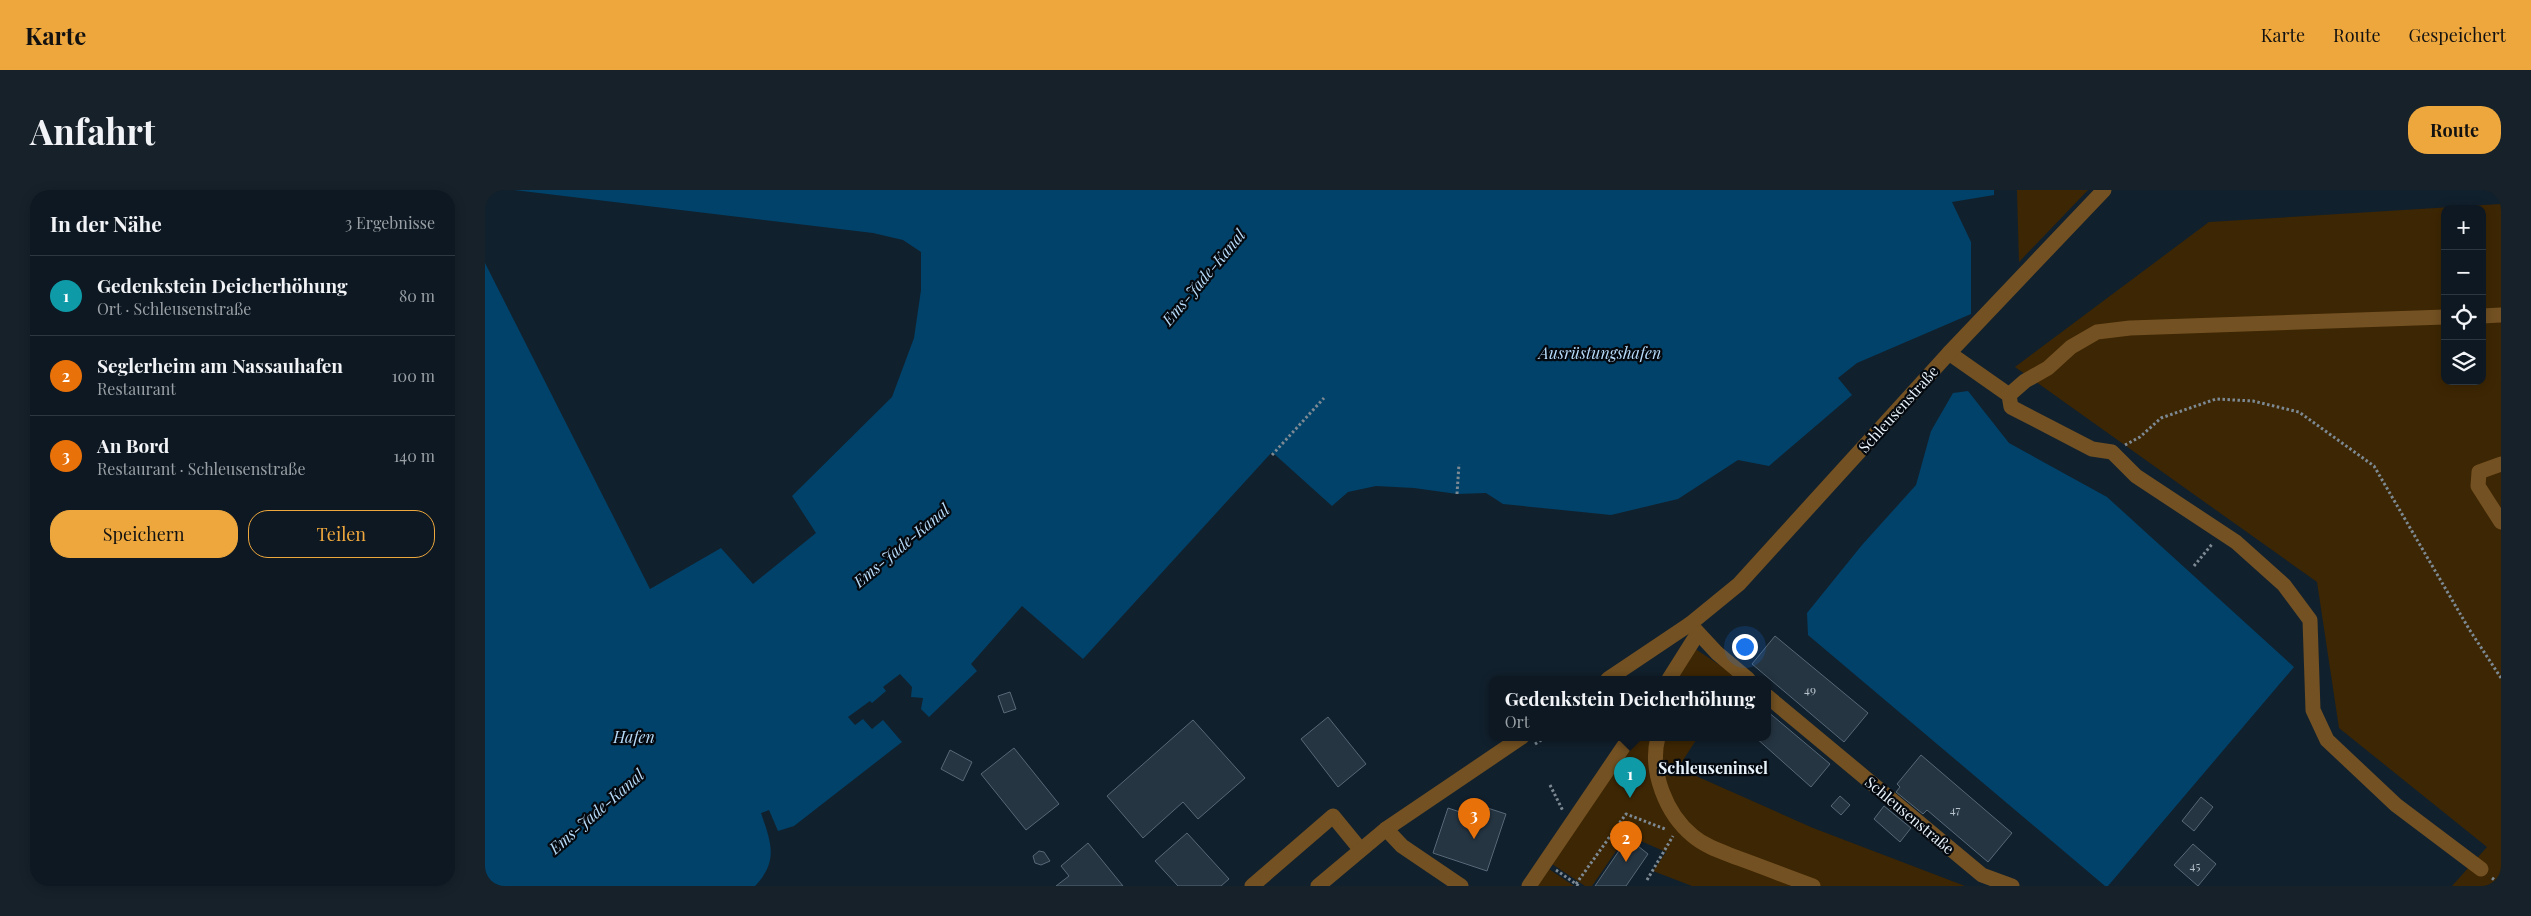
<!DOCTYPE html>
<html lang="de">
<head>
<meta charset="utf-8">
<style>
  :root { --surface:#0d1822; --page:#16212a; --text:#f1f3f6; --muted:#9aa0a5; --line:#2d3740; --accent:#eea73d }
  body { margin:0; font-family:"Playfair Display",serif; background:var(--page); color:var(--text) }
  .controls { position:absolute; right:15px; top:15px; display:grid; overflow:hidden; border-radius:10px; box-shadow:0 2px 12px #0003 }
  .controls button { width:45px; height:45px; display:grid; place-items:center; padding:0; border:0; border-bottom:1px solid var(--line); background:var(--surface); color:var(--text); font:25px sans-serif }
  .you { position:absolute; left:1259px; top:456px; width:18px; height:18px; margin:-12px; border:4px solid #fff; border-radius:50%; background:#1a73e8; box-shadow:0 0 0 8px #1a73e833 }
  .badge { display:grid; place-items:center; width:32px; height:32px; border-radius:50%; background:var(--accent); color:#fff; font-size:16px; font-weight:700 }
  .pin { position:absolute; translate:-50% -41px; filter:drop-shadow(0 1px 2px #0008) }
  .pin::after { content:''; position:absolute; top:26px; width:18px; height:15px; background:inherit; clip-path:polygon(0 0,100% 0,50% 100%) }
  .popup { position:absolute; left:1004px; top:486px; width:282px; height:65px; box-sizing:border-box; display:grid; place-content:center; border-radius:10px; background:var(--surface); filter:drop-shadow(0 1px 4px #0005); font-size:16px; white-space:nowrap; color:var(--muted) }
  .popup b { font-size:19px; color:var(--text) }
  .popup::after { content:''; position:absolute; left:50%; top:100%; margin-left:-10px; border:10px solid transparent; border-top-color:var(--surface) }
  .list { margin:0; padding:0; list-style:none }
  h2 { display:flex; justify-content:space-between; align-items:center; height:65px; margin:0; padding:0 20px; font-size:21px }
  h2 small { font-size:16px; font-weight:400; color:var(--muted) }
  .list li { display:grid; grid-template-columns:32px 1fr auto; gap:15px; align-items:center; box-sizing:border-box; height:80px; padding:0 20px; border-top:1px solid var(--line) }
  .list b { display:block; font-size:19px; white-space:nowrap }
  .list p { margin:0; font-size:16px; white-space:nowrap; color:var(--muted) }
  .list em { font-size:16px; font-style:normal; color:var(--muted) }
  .actions { display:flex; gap:10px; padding:15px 20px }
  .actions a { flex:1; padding:11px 0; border:1px solid var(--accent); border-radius:20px; text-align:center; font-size:18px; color:var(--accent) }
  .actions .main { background:var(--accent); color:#111 }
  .icon { flex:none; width:28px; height:28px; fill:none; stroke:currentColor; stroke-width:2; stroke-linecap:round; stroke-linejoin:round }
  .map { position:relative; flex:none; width:2016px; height:696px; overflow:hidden; border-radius:20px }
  header { display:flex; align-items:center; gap:30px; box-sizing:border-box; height:70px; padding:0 25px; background:var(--accent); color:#111 }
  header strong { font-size:24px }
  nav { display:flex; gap:28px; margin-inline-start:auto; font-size:18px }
  .intro { display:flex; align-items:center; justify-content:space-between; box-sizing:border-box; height:120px; padding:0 30px }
  h1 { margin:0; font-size:35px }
  .button { padding:12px 22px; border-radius:20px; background:var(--accent); color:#111; font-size:18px; font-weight:700 }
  main { display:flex; gap:30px; padding:0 30px }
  aside { flex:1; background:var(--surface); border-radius:20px; box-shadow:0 2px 12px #0003 }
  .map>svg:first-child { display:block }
  .green { fill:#3d2603; fill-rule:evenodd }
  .water { fill:#004269 }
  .building { fill:#253542; stroke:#576877 }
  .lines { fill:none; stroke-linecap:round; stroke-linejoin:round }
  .path { stroke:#7d8a94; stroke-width:3; stroke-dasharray:2.5 2.5; stroke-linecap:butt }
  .minor { stroke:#735122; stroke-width:15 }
  .labels { text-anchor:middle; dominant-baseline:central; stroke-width:4.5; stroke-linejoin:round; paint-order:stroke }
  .number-label { font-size:12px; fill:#b7c3cc }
  .street-label { font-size:15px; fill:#e8f2fa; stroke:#04090f }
  .water-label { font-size:16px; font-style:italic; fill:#b7dbf9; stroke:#04090f }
  .neighbourhood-label { font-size:16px; font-weight:bold; fill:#e8f2fa; stroke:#04090f }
</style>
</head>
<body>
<header>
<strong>Karte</strong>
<nav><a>Karte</a><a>Route</a><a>Gespeichert</a></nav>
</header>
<div class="intro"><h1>Anfahrt</h1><a class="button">Route</a></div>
<main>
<aside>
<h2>In der Nähe<small>3 Ergebnisse</small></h2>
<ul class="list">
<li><span class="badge" style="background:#0f9aa8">1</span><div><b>Gedenkstein Deicherhöhung</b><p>Ort · Schleusenstraße</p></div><em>80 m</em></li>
<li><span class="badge" style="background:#e8710a">2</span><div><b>Seglerheim am Nassauhafen</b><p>Restaurant</p></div><em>100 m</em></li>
<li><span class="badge" style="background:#e8710a">3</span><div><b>An Bord</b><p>Restaurant · Schleusenstraße</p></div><em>140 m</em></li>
</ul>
<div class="actions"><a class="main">Speichern</a><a>Teilen</a></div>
</aside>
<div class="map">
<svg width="2016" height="696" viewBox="0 0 2016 696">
  <rect width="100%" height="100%" fill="#11202d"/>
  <g class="green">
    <polygon points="1532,0 1603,0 1534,72"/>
    <path d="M 2016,14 L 2016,696 L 1967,696 L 2002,657 L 1854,538 L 1832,392 L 1530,177 L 1724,32 ZM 1960,19 L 1997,19 L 1997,191 L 1960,191 Z"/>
    <polygon points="1209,458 1251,486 1249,489 1188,489"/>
    <polygon points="1151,547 1213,547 1193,578 1328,638 1480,696 1207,696 1168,681 1181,662 1142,645 1107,696 1100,696 1067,674"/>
    <polygon points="1064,679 1089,696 1052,696"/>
  </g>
  <g class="water">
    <path d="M 29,0 L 1509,0 L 1509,5 L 1467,12 L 1486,52 L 1486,124 L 1372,173 L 1353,188 L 1367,205 L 1284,276 L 1253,270 L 1193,309 L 1126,325 L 1018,314 L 1001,303 L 972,304 L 929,298 L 891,296 L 863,302 L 847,316 L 787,262 L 598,469 L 537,416 L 486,474 L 492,481 L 444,527 L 436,519 L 438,508 L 426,507 L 427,497 L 415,484 L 398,497 L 401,501 L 387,513 L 385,511 L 363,527 L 370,535 L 378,529 L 387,539 L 398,530 L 417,552 L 309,636 L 293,641 L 284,620 L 276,623 C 286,652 294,671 270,696 L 0,696 L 0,73 L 165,399 L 236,358 L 268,394 L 331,343 L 307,306 L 407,207 L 429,148 L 436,100 L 436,62 L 418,50 L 388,43 Z"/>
    <polygon points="1483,201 1524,253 1622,307 1809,477 1623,696 1620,696 1323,445 1322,423 1377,355 1431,295 1446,241 1468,203"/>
  </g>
  <g class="building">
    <polygon points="1290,446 1383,523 1359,552 1267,474"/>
    <polygon points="525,502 531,519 519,523 513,506"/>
    <polygon points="1282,521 1345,574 1326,597 1270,547 1282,547"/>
    <polygon points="843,527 881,574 853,597 816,549"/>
    <polygon points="708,530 760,588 713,629 698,612 658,648 622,606"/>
    <polygon points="529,558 574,614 541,640 496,584"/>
    <polygon points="465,560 487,572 478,591 456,579"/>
    <polygon points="1436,565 1527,643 1503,672 1442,620 1438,624 1411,602 1415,597 1412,594"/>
    <polygon points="1355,606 1365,615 1356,625 1346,616"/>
    <polygon points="1716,607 1728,617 1709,641 1697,631"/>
    <polygon points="984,612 1021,624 1002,681 948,663 963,618 981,624"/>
    <polygon points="1399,616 1426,638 1415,652 1389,629"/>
    <polygon points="702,643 744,689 736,696 693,696 670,671"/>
    <polygon points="1144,646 1156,651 1153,656 1163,664 1141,696 1110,696"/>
    <polygon points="603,653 638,696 571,696 584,686 576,676"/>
    <polygon points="1708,654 1731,674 1713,696 1689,675"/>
    <polygon points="554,661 559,662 565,671 556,675 550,673 548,666"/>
  </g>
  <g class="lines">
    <g class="path">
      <polyline points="1640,255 1655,247 1676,228 1731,209 1768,211 1814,222 1889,276 1984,439 2016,488"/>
      <polyline points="787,265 839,208"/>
      <polyline points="972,304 974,274"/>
      <polyline points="1709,376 1728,353"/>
      <polyline points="1050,554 1061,547"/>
      <polyline points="1065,595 1078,621"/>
      <polyline points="1071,680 1094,696"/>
      <polyline points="2007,688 2016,695"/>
      <polyline points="1162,690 1188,646"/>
      <polyline points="1091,694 1141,624 1180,639"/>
    </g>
    <g class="minor">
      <polyline points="1997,126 2016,125"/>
      <polyline points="1464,163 1524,205 1526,217 1607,259 1627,262 1651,286 1751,352 1799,395 1825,430 1828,520 1842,550 1911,615 1996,679"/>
      <polyline points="1524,205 1540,191 1563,178 1586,157 1612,142 1645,138 1960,127"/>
      <polyline points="2016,274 1994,282 1993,296 2016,332"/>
      <polyline points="1205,434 1232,463 1263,489"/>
      <polyline points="1123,489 1205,434 1254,394 1464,163 1619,0"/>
      <polyline points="1184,489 1213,443"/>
      <polyline points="1282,506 1497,685 1527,696"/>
      <path d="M 1173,547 C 1164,581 1181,624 1208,646 C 1221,657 1238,662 1253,668 C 1278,677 1303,687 1328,696"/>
      <polyline points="901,639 917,656 976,696"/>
      <polyline points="767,696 848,626 875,659"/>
      <polyline points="833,696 901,639 1037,547"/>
      <polyline points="1044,696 1145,547"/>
    </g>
  </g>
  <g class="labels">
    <g class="number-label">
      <text x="1325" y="499">49</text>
      <text x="1470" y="619">47</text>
      <text x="1710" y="675">45</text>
    </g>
    <g class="street-label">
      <text transform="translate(1413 219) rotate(-48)">Schleusenstraße</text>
      <text transform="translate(1425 625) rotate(40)">Schleusenstraße</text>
    </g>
    <g class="water-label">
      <text transform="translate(718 87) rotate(-50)">Ems-Jade-Kanal</text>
      <text x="1115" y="162">Ausrüstungshafen</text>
      <text transform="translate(416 355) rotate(-40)">Ems-Jade-Kanal</text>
      <text x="149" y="546">Hafen</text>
      <text transform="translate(111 621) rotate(-41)">Ems-Jade-Kanal</text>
    </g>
    <g class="neighbourhood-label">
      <text x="1228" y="577">Schleuseninsel</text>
    </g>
  </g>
</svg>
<div class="controls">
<button>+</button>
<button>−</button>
<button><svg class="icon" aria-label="locate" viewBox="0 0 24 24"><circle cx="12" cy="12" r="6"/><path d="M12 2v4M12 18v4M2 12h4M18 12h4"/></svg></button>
<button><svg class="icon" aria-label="layers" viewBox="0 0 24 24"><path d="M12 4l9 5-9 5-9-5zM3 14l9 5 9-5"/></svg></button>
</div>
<div class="you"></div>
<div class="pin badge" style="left:1145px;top:608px;background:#0f9aa8">1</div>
<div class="popup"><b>Gedenkstein Deicherhöhung</b>Ort</div>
<div class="pin badge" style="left:1141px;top:672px;background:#e8710a">2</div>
<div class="pin badge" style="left:989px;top:649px;background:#e8710a">3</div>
</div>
</main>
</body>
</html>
